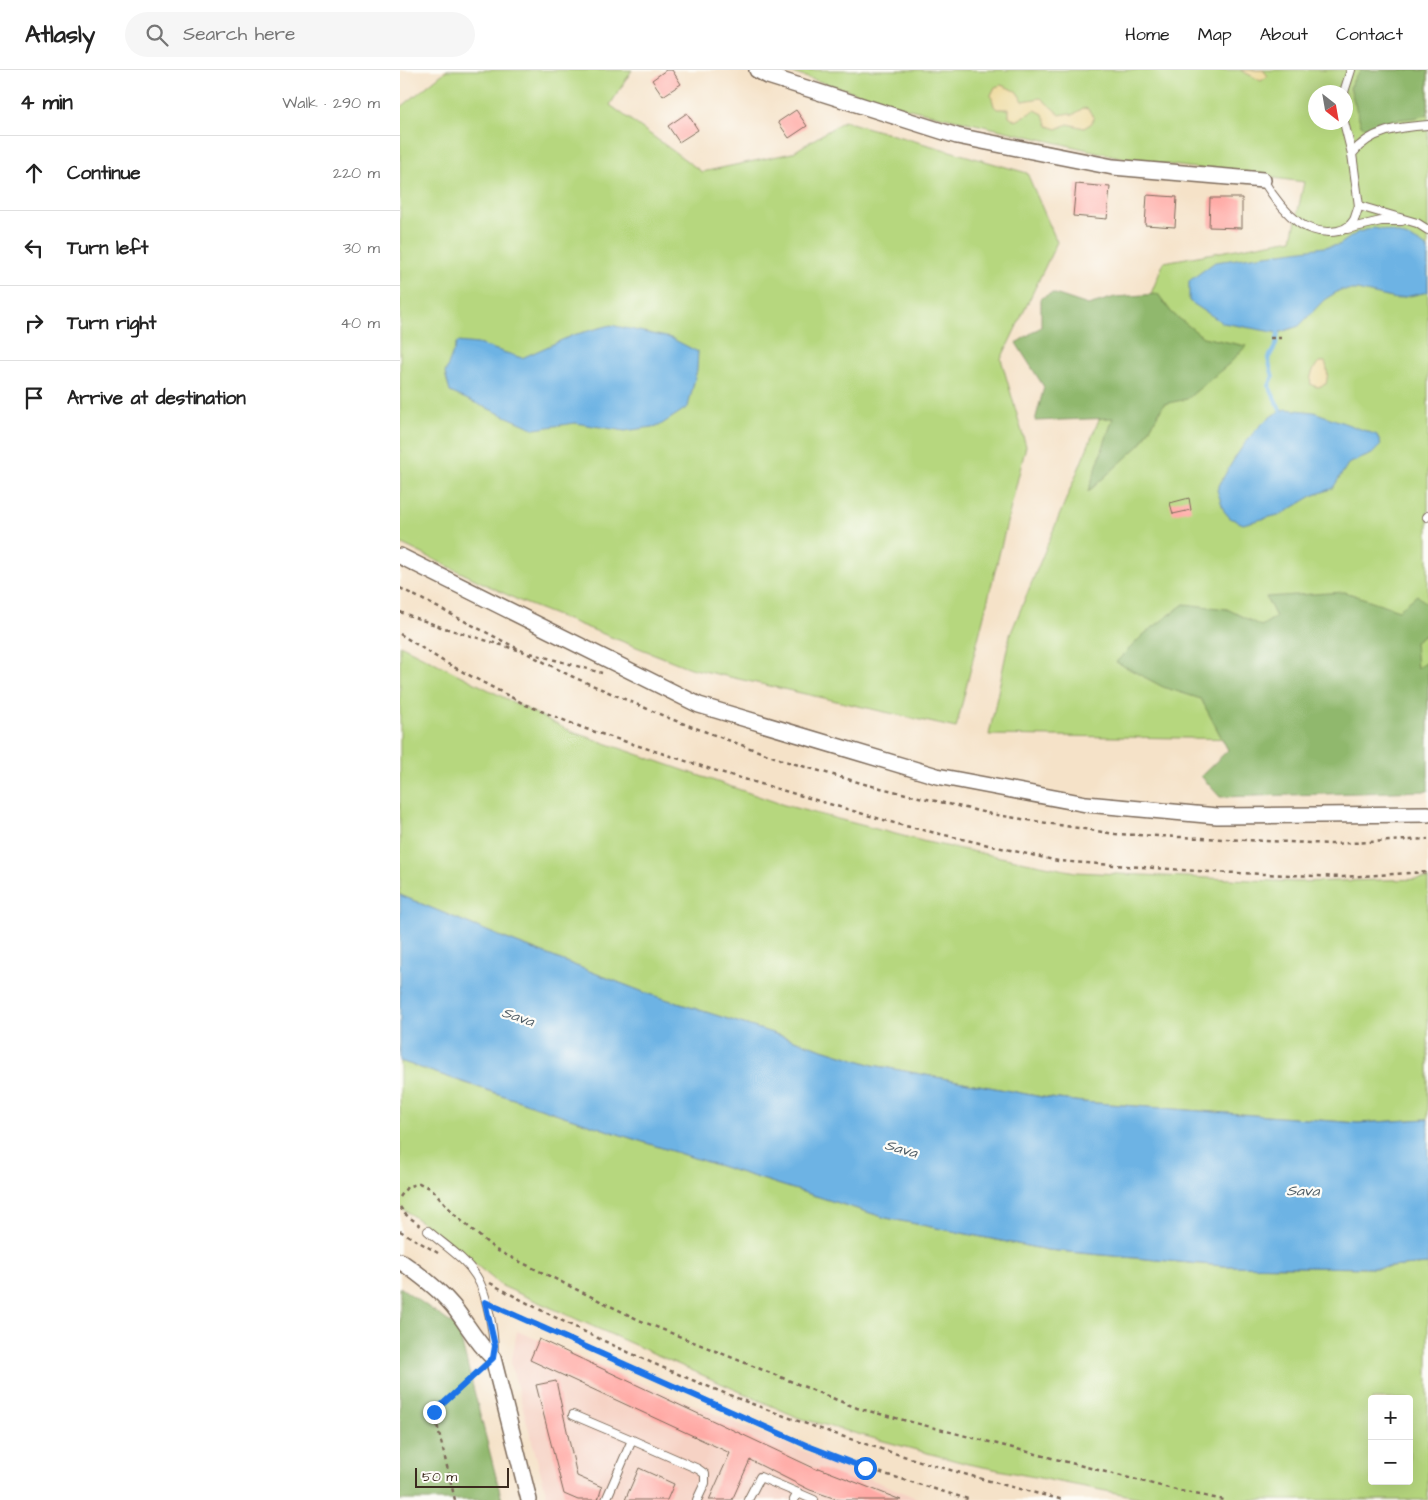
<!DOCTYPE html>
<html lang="en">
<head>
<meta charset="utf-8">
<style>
  :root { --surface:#fff; --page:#f6f6f6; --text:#222; --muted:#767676; --line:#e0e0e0 }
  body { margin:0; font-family:"Architects Daughter",sans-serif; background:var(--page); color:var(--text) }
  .controls { position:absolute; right:15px; bottom:15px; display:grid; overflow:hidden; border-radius:5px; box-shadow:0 5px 20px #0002 }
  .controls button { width:45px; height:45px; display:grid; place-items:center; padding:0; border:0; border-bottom:1px solid var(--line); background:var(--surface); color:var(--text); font:25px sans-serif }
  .compass { position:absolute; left:908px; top:15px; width:45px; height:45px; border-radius:50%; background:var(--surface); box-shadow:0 5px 20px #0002; rotate:149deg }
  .scale { position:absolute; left:15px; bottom:12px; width:94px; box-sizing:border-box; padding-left:5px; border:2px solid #3b2a1e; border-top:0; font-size:14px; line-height:18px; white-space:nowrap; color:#3b2a1e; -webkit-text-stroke:4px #fdfcf7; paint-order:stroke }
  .stop { position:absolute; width:15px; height:15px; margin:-11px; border:4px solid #1a73e8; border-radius:50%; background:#fff }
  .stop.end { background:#1a73e8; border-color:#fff; box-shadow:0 1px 5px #0008 }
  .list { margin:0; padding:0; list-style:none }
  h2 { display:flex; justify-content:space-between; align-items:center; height:65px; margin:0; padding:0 20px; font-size:21px }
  h2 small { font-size:16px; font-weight:400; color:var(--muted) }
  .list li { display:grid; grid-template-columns:32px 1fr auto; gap:15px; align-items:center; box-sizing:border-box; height:75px; padding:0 20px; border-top:1px solid var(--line) }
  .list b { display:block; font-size:19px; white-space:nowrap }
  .list em { font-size:16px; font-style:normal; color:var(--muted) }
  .icon { flex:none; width:28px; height:28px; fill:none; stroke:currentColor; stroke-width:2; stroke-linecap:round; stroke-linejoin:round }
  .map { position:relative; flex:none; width:1028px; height:1430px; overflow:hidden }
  header { display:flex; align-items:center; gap:30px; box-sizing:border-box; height:70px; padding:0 25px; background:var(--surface); border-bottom:1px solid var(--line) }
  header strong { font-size:24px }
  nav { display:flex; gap:28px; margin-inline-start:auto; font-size:18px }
  .search { width:350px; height:45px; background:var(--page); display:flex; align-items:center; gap:12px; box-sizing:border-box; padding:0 18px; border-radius:28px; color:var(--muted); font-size:19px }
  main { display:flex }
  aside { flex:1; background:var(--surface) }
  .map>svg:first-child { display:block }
  .built { fill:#f6d2c4 }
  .green { fill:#b6d77e; stroke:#78804e; fill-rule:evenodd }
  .forest { fill:#90b86d; stroke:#667146 }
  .sand { fill:#eeda9e; stroke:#94825e }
  .water { fill:#6db3e4; stroke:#546e81 }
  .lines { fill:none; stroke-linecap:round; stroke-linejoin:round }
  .stream { stroke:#6db3e4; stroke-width:4 }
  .building { fill:#ffaaa6 }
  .service-casing { stroke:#7c6a5a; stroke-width:10 }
  .minor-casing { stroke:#7c6a5a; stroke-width:18 }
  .path { stroke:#7c6a5a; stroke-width:2.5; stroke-dasharray:4 4; stroke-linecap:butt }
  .service { stroke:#fff; stroke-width:8 }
  .minor { stroke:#fff; stroke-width:15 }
  .route { stroke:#1a73e8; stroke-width:6 }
  .labels { text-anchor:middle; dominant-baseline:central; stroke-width:4.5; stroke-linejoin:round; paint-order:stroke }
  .water-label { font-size:15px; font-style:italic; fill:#4c5a63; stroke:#fdfcf7 }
</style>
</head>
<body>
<header>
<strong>Atlasly</strong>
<div class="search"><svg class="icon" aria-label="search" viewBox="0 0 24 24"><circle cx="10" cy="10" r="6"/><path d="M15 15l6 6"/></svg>Search here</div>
<nav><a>Home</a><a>Map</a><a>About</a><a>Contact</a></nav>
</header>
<main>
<aside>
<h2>4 min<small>Walk · 290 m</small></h2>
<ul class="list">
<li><svg class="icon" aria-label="ahead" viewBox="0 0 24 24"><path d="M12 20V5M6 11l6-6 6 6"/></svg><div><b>Continue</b></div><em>220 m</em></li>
<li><svg class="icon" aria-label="left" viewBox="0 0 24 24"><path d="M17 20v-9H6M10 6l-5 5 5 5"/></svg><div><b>Turn left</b></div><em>30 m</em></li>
<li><svg class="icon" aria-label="right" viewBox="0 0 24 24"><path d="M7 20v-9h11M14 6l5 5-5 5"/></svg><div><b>Turn right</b></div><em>40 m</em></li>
<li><svg class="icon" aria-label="arrive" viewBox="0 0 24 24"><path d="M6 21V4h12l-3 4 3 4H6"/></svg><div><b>Arrive at destination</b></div></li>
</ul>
</aside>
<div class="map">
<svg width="1028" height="1430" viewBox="0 0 1028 1430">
  <rect width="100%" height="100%" fill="#fdfcf7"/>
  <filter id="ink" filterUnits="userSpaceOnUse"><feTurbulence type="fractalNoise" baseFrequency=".02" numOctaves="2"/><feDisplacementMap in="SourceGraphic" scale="10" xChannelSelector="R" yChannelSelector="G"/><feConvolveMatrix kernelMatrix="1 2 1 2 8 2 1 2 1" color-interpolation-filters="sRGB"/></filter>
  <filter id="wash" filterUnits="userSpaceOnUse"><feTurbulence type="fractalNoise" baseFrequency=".0096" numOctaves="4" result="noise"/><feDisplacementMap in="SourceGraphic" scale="20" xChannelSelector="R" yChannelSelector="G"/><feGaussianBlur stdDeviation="1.12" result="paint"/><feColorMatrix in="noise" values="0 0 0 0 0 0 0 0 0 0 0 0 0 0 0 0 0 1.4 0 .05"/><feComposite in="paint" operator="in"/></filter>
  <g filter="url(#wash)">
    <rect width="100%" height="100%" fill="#f5e2c8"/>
    <polygon class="built" points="117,1261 521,1430 148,1430 111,1294"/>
    <g class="green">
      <polygon points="47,0 232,0 210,35 302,102 392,83 444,51 627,103 657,172 601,289 626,376 556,658 290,598 122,532 0,473 0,38"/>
      <path d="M 382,0 L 1028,0 L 1028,669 L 848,669 L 589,665 L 610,565 L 764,192 L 892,169 L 904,112 L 732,90 L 509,39 ZM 916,22 L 946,22 L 946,52 L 916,52 Z"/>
      <polygon points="0,575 170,661 384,735 526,772 675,802 895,812 1028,809 1028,1049 958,1053 683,1032 642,1027 473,995 246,923 99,866 0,825"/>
      <path d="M 0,991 L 224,1066 L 486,1148 L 647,1180 L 823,1196 L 977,1198 L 1028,1194 L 1028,1430 L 752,1430 L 568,1394 L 399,1348 L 102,1216 L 37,1163 L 0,1137 ZM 972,1329 L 1009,1329 L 1009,1411 L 972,1411 Z"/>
    </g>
    <g class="forest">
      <path d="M 962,0 L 1028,0 L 1028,44 C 1006,53 991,43 970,62 L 961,55 L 950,18 L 955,7 Z"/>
      <polygon points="652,223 688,235 715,227 758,224 772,243 803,267 846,276 830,293 787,329 764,334 741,374 688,422 713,348 635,351 644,317 616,273 641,257 641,228"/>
      <polygon points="945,522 999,540 1017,525 1028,535 1028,563 1015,572 1017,598 1028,592 1028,721 820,727 801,706 828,680 801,629 763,617 716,592 744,564 784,534 827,539 861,556 876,547 866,527"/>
      <polygon points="0,1217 58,1258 102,1430 0,1430"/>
    </g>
    <g class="sand">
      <polygon points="840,0 863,0 868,6 861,11"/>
      <polygon points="601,15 616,21 623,31 641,28 660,45 669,43 673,45 683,38 688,39 694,48 692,53 684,58 668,54 657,59 648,56 643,44 635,40 616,51 609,46 609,39 597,39 594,36 591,25 595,17"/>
      <path d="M 919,292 L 925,292 C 928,299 928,306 926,314 L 918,317 L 911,315 C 909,306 913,299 919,292 Z"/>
    </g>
    <g class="water">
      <path d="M 974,158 C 995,162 1011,166 1028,179 L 1028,222 L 996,229 L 957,220 L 940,220 L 924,230 L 899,256 L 878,263 L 823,253 L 789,231 L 789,211 L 815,192 L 939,175 L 958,162 Z"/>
      <polygon points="211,255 271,268 298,282 297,300 288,337 259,356 225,361 175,353 135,359 50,322 45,303 57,272 78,274 122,288 173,265"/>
      <path d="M 886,339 L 914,342 L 977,365 L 981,375 L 972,384 L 948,394 L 933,418 L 912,426 L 882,444 L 843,454 L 830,448 L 824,441 L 817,420 C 829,395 858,346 886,339 Z"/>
      <polygon points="0,825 99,866 246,923 473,995 642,1027 683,1032 958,1053 1028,1049 1028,1194 977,1198 823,1196 647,1180 486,1148 224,1066 0,991"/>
    </g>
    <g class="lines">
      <polyline class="stream" points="878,263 876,275 868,289 873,307 869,316 880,340"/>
    </g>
    <g id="blocks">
      <g class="building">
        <polygon points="266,0 272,0 281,14 263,26 252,10"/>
        <polygon points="396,40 407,56 389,68 378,52"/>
        <polygon points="287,43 298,60 279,72 268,56"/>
        <polygon points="676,114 710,117 707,149 673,146"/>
        <polygon points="747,125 777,127 775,157 745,155"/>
        <polygon points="810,128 842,128 842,158 809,157"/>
        <polygon points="789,428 791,440 773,444 770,433"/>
        <polygon points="139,1269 418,1400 419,1398 501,1430 439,1430 410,1420 350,1390 332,1430 309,1430 330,1383 130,1290"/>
        <polygon points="156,1311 177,1406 202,1417 198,1430 178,1430 164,1424 136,1315"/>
        <polygon points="239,1398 274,1414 267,1430 225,1430"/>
      </g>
    </g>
  </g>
  <g filter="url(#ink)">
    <use href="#blocks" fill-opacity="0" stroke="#7c6a5a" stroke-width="1"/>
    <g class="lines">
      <g class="service-casing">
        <g id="service">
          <polyline points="944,22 951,0"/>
          <polyline points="944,52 952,84"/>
          <path d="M 1028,55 C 1000,57 970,60 952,84 L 959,136 L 1017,153 L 1028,160"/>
          <path d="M 863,110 C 872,125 884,141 898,152 C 911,163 944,168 954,150 C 956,146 957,140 959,136"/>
          <polyline points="947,159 981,151 1002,151"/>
          <polyline points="1027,447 1028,446"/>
          <path d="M 28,1161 C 44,1175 65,1188 76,1206 C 87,1223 96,1268 93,1288"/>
          <polyline points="173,1345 232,1370"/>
          <polyline points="206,1430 232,1370 298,1399 305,1404 305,1413 297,1430"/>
          <polyline points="348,1430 360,1407 398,1423"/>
          <polyline points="394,1430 398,1423 414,1430"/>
        </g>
      </g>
      <g class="minor-casing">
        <g id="minor">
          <polyline points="357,0 368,6 557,66 713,97 863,110"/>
          <polyline points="0,486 299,635 537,706 686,734 817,746 1028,744"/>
          <path d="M 0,1191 C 19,1204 38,1218 53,1236 C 67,1254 76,1272 93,1288 L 129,1430"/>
        </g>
      </g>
      <g class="path">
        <polyline points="870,268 881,268"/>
        <polyline points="0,518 171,606 271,649 385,691 468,715 591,744 715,764 932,774 1028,769"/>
        <polyline points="0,542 41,557 118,580"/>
        <polyline points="0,564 46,593 126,635 186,659 320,702 501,755 658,791 811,802 943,807 1028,802"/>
        <polyline points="130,583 202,603"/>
        <polyline points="0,1127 7,1117 19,1113 32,1119 57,1147 96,1180 239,1250 457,1338 776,1420 824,1430"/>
        <polyline points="0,1137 5,1144 21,1156"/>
        <polyline points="0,1161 38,1183"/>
        <path d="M 90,1213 C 270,1312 465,1382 664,1430"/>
        <polyline points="98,1237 408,1376 465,1398 571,1430"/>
        <polyline points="55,1430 34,1342 83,1298"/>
      </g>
      <use href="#service" class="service"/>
      <use href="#minor" class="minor"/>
    </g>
  </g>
  <g class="lines" filter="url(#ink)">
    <polyline class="route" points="34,1342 93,1288 95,1276 85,1232 408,1376 465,1398"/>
  </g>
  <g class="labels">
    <g class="water-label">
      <text transform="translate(118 947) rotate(19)">Sava</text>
      <text transform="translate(501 1079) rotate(16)">Sava</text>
      <text transform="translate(903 1121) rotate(1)">Sava</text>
    </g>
  </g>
</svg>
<div class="controls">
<button>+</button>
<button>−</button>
</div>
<svg class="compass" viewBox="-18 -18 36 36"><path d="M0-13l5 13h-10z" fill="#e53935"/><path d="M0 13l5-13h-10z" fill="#767676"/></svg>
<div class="scale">50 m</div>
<div class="stop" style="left:465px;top:1398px"></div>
<div class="stop end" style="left:34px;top:1342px"></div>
</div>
</main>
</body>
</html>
